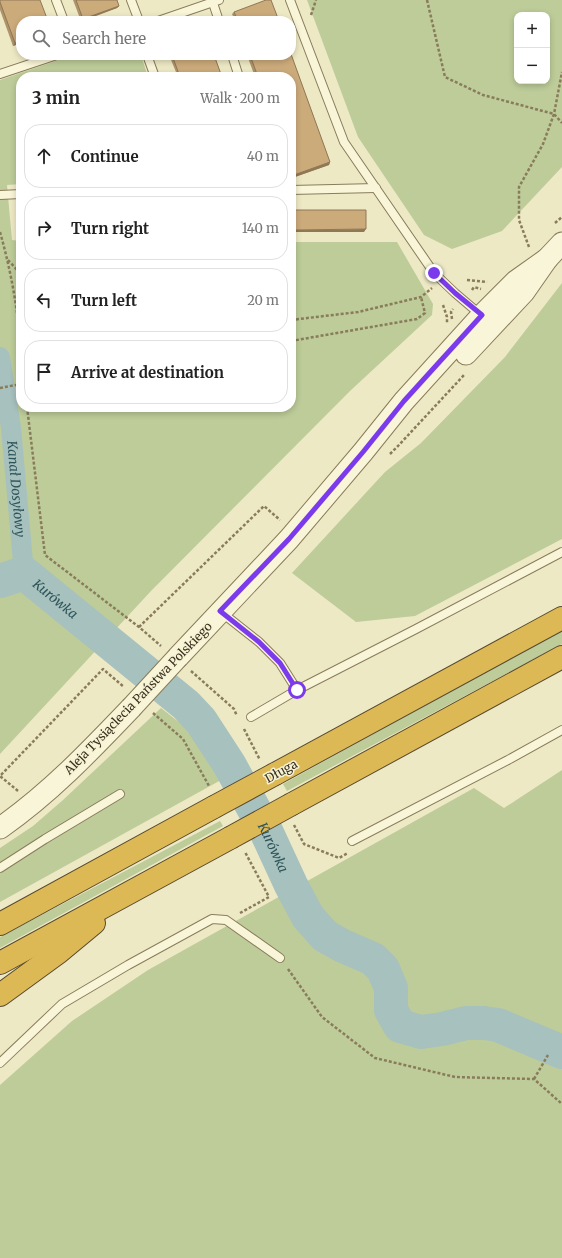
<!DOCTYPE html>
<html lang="en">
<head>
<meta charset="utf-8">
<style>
  :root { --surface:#fff; --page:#f6f6f6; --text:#222; --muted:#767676; --line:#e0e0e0 }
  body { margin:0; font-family:Merriweather,serif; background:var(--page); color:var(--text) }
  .controls { position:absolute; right:12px; top:12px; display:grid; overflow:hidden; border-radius:8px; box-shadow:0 2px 6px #0003 }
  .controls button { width:36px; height:36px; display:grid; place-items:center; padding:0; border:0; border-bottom:1px solid var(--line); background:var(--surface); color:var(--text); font:20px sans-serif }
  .stop { position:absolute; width:12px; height:12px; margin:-9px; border:3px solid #7c3aed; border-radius:50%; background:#fff }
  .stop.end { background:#7c3aed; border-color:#fff; box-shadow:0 1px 4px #0008 }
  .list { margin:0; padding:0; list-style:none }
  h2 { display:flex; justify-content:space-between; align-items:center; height:52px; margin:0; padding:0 16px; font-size:17px }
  h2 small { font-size:13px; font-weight:400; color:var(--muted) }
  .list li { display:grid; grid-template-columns:26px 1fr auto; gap:12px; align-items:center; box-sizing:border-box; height:64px; margin:0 8px 8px; padding:0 8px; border:1px solid var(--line); border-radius:16px }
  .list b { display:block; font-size:15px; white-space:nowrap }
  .list em { font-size:13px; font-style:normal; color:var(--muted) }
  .icon { flex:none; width:22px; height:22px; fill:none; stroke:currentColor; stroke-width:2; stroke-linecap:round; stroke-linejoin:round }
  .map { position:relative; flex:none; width:562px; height:1258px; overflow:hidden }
  .search { position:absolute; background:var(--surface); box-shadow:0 2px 6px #0003; left:16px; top:16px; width:280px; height:44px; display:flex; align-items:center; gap:10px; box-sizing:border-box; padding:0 14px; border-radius:16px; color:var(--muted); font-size:15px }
  .panel { position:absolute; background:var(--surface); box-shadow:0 2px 6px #0003; left:16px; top:72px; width:280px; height:340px; border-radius:16px }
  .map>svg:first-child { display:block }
  .green { fill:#bdcc99; fill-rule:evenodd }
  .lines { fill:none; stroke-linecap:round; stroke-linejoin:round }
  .canal { stroke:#a7c1be; stroke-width:20 }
  .river { stroke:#a7c1be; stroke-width:34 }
  .service-casing { stroke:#897c5b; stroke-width:10 }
  .tertiary-casing { stroke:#897c5b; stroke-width:23 }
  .motorway-casing { stroke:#57492f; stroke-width:24 }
  .path { stroke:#897c5b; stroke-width:2.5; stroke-dasharray:3 2; stroke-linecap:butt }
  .service { stroke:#f9f5d8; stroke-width:8 }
  .tertiary { stroke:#f9f5d8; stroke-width:21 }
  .motorway { stroke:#ddb956; stroke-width:22 }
  .tertiary-bridge-casing { stroke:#897c5b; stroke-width:23; stroke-linecap:butt }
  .motorway-bridge-casing { stroke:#57492f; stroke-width:24; stroke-linecap:butt }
  .tertiary-bridge { stroke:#f9f5d8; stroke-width:21 }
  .motorway-bridge { stroke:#ddb956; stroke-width:22 }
  .wall { fill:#af936a }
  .shaded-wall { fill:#8f7856 }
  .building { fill:#ccab7b; stroke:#8f7856 }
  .route { stroke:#7c3aed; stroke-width:5 }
  .labels { text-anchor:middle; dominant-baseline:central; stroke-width:3; stroke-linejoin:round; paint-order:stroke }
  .street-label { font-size:12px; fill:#39301f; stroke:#f6f2d4 }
  .water-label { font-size:13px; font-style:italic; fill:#2e5459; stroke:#f6f2d4 }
</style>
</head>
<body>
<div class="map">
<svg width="562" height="1258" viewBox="0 0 562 1258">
  <rect width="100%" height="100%" fill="#eee9c5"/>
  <g class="green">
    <path d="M 307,0 L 562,0 L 562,167 L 502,231 L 452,249 L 424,235 L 358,137 ZM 517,15 L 547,15 L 547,81 L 517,81 Z"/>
    <polygon points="73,55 141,55 148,77 21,77 21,184 7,185 12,240 21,241 21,407 291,407 291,242 397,242 433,304 432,315 350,391 151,591 0,754 0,80"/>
    <polygon points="562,283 562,539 415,616 356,622 292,573 385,472 421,443 505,357"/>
    <polygon points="562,630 562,644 287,791 283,784"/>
    <polygon points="161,708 185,727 208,759 221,780 0,902 0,848 33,826 63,800"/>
    <polygon points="562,770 562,1258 0,1258 0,1085 72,1021 148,970 474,788 504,808"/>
    <polygon points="220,821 223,826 0,948 0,937"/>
  </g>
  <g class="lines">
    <path class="canal" id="s1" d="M 0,357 L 11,428 L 24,573"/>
    <path class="river" id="s2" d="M 0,581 L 24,573 L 186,705 L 201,721 L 229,764 L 266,831 L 291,885 L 308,917 L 325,936 L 343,946 L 373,959 L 383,969 L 391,988 L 391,1010 L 400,1026 L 421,1032 L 442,1029 L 466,1023 L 484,1023 L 498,1025 L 562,1052"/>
    <g class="service-casing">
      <g id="service">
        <polyline points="56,0 64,21"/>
        <polyline points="131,0 139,21"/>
        <polyline points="212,0 219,21"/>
        <polyline points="290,0 344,142 434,273 455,293 482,316"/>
        <polyline points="158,21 219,0"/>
        <polyline points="147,55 155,77"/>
        <polyline points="232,55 239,77"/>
        <polyline points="0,74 57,55"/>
        <polyline points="291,190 376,188"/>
        <polyline points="0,195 21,194"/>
        <polyline points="221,612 259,642 280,663 297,690"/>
        <polyline points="251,717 297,690 416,629 562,552"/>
        <polyline points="352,841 508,760 562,730"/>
        <polyline points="0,868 45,839 120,794"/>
        <polyline points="0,1063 62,1004 128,965 212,919 226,920 280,958"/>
      </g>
    </g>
    <g class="tertiary-casing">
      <g id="tertiary">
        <polyline points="466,354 524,292 547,259 562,243"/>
        <polyline points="178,657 289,539 363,452 404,401 482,315 516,281 547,259"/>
        <path d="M 0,828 C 49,794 90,751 131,708"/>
      </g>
    </g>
    <g class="motorway-casing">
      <g id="motorway">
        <polyline points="275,774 562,618"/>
        <polyline points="292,804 562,657"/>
        <polyline points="0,924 214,807"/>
        <polyline points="0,963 230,838"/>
        <polyline points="0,995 59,952 94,923"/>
      </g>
    </g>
    <g class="path">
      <polyline points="427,0 445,77 483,95 554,114 562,123"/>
      <polyline points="311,15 316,0"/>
      <polyline points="555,223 562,217"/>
      <path d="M 0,232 C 11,271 18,310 21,350"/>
      <polyline points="529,247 519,220 519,187 543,144 554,114 562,72"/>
      <polyline points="8,260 21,274"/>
      <polyline points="467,280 487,282"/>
      <polyline points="472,290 474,287 481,289"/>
      <polyline points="443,305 447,317 447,324"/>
      <polyline points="452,319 451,312 453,309"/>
      <polyline points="291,320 358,312 421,297 432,288"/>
      <polyline points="291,341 417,319 425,313 421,297"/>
      <polyline points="0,388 21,384"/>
      <polyline points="27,407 45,555 139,627 161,646"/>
      <polyline points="390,454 398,446 465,374"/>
      <polyline points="139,627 264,506 280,520"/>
      <polyline points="191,671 234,709 237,716"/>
      <polyline points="153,713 183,739 209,786"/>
      <polyline points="244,729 260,760"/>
      <polyline points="18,791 0,776 103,669 124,687"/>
      <polyline points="294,825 304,844 339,858 348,853"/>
      <polyline points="240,913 269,897 245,852"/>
      <polyline points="288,969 322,1017 375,1058 455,1077 534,1079 562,1104"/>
      <polyline points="534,1079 548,1055"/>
    </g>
    <use href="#service" class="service"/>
    <use href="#tertiary" class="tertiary"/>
    <use href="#motorway" class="motorway"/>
    <g class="tertiary-bridge-casing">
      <polyline id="tertiary-bridge" points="131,708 178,657"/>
    </g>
    <g class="motorway-bridge-casing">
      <g id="motorway-bridge">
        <polyline points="214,807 275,774"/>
        <polyline points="230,838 292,804"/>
      </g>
    </g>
    <use href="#tertiary-bridge" class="tertiary-bridge"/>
    <use href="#motorway-bridge" class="motorway-bridge"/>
  </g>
  <g class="wall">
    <polygon points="0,0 21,43 13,46 0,10"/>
    <polygon points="73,0 117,0 119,6 117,8 83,21 81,21"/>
    <polygon points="234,12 279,21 235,21 232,14"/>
    <polygon points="169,55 214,55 222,77 178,77"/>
    <polygon points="247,55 291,55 330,162 329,165 292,178 291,175 291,77 255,77"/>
    <polygon points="19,210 21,232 18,232 18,213"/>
  </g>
  <g class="shaded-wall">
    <polygon points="119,6 117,8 81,21 83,19"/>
    <polygon points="21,41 21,43 13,46 15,43"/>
    <polygon points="330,162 329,165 292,178 294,175"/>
    <polygon points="19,229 21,229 21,232 18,232"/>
    <polygon points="366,229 364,232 291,232 291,230"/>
  </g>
  <g class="building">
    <polygon points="0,0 40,0 48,21 21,21 21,41 15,43 0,2"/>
    <polygon points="76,0 117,0 119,6 83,19"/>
    <polygon points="266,0 271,0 279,21 238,21 234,12"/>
    <polygon points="291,54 330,162 294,175 291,168 291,77 258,77 250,55 291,55"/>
    <polygon points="172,55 214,55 222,77 180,77"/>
    <rect x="19" y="210" width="2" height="19"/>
    <polygon points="291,210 366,210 366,229 291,230"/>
  </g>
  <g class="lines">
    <polyline class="route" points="297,690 280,663 259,642 220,611 289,539 363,452 404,401 482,315 455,293 434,273"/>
  </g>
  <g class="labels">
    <g class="street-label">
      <text transform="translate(138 698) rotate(-46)">Aleja Tysiąclecia Państwa Polskiego</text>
      <text transform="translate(281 771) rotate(-29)">Długa</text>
    </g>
    <g class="water-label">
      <text stroke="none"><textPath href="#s1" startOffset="133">Kanał Dosyłowy</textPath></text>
      <text stroke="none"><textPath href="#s2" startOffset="66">Kurówka</textPath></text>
      <text stroke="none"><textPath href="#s2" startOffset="402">Kurówka</textPath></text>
    </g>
  </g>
</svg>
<div class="controls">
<button>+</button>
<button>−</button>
</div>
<div class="stop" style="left:297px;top:690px"></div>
<div class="stop end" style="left:434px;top:273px"></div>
<div class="search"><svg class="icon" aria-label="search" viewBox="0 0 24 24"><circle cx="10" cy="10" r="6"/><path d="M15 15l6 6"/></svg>Search here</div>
<section class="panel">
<h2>3 min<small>Walk · 200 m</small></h2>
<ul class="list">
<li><svg class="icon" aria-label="ahead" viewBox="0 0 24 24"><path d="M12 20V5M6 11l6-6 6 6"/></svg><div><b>Continue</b></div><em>40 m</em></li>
<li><svg class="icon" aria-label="right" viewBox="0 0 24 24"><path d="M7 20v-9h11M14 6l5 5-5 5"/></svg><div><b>Turn right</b></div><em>140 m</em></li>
<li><svg class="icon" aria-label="left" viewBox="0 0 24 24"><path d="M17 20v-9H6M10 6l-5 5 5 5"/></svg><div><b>Turn left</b></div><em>20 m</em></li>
<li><svg class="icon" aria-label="arrive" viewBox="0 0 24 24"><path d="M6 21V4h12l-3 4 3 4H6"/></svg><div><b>Arrive at destination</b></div></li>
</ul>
</section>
</div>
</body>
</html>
